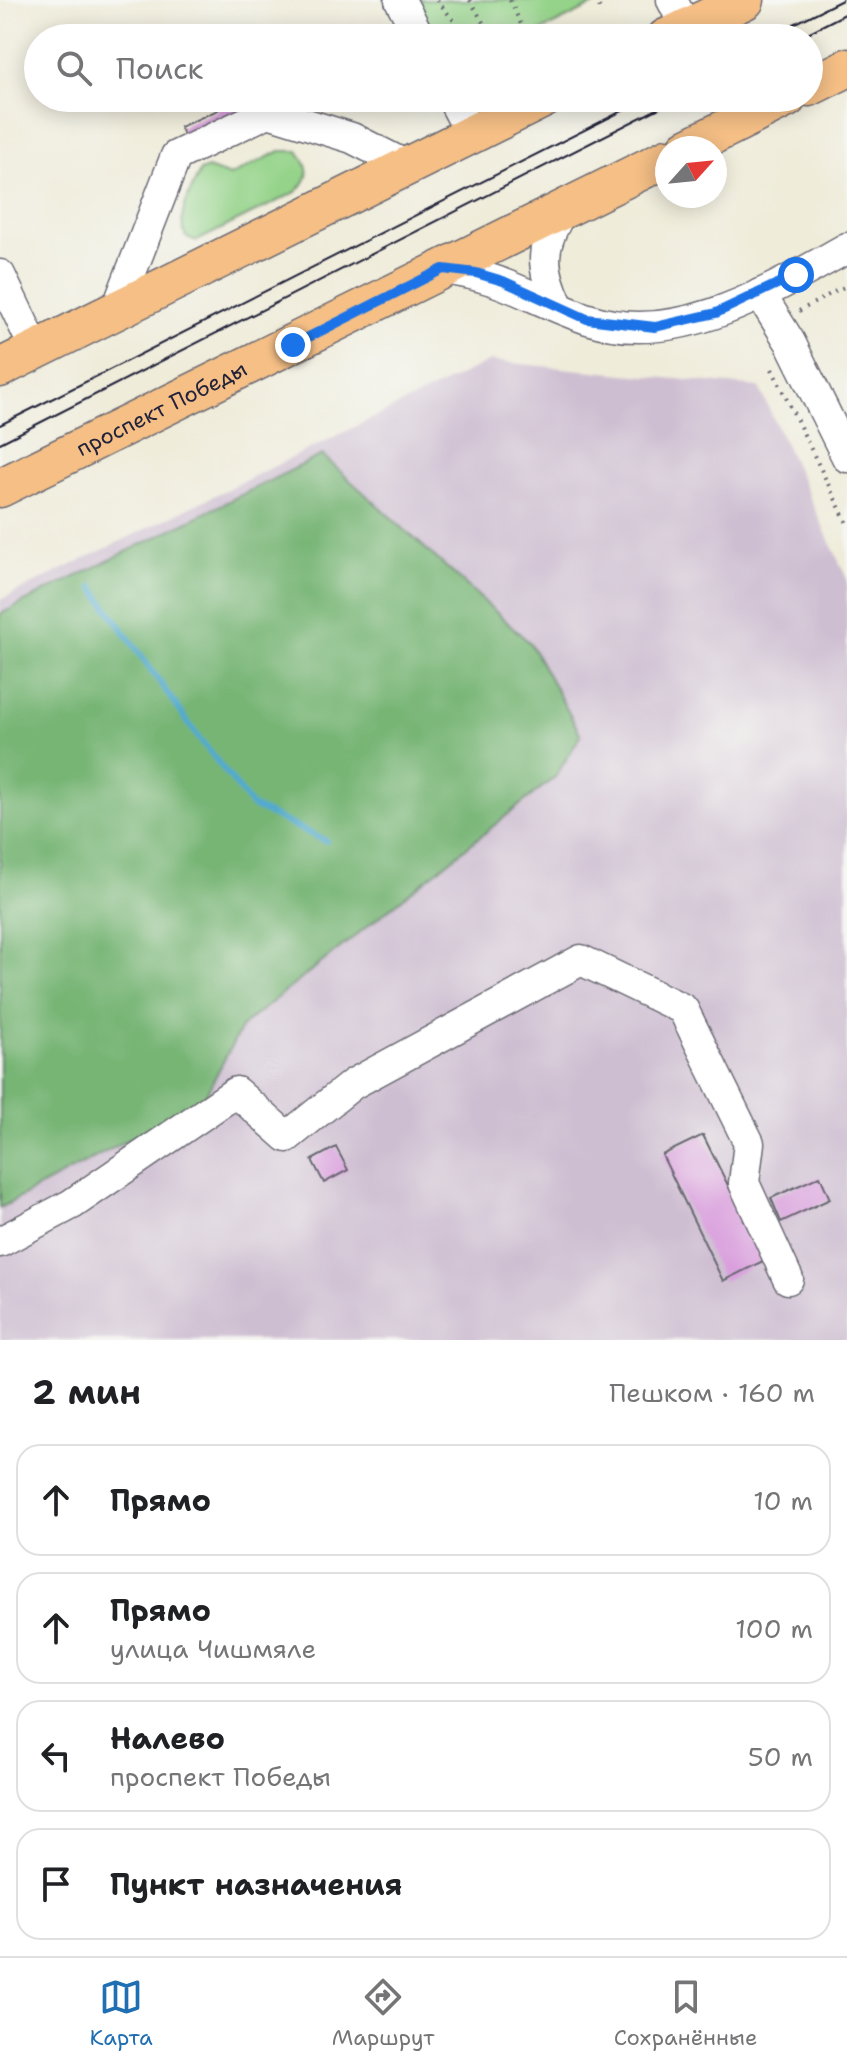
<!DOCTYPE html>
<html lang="ru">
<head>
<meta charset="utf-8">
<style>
  :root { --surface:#fff; --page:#f6f6f6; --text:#202124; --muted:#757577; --line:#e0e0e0; --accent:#1f6fb2 }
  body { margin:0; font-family:"Shantell Sans",sans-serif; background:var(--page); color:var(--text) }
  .compass { position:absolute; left:655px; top:136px; width:72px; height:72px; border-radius:50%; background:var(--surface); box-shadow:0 4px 20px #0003; rotate:63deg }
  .stop { position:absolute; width:24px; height:24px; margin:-18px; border:6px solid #1a73e8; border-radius:50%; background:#fff }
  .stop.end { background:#1a73e8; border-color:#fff; box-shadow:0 2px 8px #0008 }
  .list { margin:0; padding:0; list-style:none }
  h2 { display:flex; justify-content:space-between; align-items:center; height:104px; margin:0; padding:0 32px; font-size:34px }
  h2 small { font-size:26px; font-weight:400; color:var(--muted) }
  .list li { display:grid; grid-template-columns:52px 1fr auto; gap:24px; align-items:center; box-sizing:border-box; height:112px; margin:0 16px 16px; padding:0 16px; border:2px solid var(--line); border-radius:24px }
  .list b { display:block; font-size:30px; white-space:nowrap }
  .list p { margin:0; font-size:26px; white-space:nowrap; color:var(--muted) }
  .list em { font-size:26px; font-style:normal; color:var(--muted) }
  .icon { flex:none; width:44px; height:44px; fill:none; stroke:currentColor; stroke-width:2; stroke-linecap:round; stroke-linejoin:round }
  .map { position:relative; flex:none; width:847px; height:1340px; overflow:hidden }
  .search { position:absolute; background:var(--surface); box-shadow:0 4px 20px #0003; left:24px; right:24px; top:24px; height:88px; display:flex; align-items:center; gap:20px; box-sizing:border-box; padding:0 28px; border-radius:44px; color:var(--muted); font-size:30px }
  .sheet { height:616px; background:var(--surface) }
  nav { display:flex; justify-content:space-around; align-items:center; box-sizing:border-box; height:112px; border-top:2px solid var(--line); background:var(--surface); font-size:22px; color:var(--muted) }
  nav a { display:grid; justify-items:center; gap:4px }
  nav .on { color:var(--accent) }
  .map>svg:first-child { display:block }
  .industrial { fill:#cebed1 }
  .green { fill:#94d389; stroke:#5b7a62; stroke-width:2 }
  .forest { fill:#77b575; stroke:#4c6c58; stroke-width:2 }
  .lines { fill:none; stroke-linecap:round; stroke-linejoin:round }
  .stream { stroke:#53aacf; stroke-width:6 }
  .building { fill:#d99edd }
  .minor-casing { stroke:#6a6973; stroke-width:33 }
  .major-casing { stroke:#6a6973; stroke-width:41 }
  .path { stroke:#6a6973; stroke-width:4; stroke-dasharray:2 6; stroke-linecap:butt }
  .minor { stroke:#fff; stroke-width:30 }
  .major { stroke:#f5bf86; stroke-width:38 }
  .tram { stroke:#22223b; stroke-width:2 }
  .route { stroke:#1a73e8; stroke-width:10 }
  .labels { text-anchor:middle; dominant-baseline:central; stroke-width:7; stroke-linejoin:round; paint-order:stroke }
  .street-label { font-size:22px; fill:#22223b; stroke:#f6f6f2 }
</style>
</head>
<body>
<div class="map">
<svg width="847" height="1340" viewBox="0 0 847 1340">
  <rect width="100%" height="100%" fill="#f6f6f2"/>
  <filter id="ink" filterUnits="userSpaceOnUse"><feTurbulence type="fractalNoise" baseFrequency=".0125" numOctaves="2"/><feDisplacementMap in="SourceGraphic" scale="16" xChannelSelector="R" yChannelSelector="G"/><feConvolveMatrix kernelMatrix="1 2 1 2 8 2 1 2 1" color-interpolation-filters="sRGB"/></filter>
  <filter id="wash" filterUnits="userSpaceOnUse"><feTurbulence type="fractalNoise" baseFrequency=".006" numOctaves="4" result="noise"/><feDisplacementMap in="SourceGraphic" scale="32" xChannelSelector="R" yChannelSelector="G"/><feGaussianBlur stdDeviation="1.8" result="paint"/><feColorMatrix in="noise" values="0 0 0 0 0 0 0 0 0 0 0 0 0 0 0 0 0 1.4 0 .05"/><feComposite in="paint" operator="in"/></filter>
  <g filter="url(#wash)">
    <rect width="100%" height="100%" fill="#efecda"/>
    <polygon class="industrial" points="490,361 759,387 847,579 847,1340 0,1340 0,600"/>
    <g class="green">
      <polygon points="412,0 604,0 527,38 431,38"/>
      <path d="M 280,151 L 298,151 C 310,168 312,177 296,192 L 197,241 L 186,237 C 175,215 191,192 200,171 L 208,168 L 230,176 Z"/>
    </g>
    <polygon class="forest" points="322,455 530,643 581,735 555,777 242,1026 203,1100 0,1208 0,614"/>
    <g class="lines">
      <polyline class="stream" points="93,587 196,734 252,806 326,841"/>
    </g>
    <g id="blocks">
      <g class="building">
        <polygon points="213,98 223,98 227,106 244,98 264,98 272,115 192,153 180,127 218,110"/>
        <polygon points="703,1135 765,1260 723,1281 662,1155"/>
        <polygon points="336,1147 348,1170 324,1183 312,1160"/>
        <polygon points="820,1176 830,1199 781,1222 771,1198"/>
      </g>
    </g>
  </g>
  <g filter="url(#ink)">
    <use href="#blocks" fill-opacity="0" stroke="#6a6973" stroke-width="2"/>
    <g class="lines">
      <g class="minor-casing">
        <g id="minor">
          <polyline points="400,0 420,38"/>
          <polyline points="672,0 686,28"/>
          <polyline points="452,98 472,136"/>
          <path d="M 443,269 C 503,276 534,301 588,319 C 677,349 771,290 847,248"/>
          <polyline points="0,275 36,351"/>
          <polyline points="760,294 790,342 847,457"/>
          <path d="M 558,305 C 540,267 540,245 563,210"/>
          <polyline points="116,311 176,156 268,112 352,138 409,167"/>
          <polyline points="0,1242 72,1204 236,1092 287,1137 353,1084 581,960 683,1009 749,1143 744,1183 788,1279"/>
        </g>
      </g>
      <g class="major-casing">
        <g id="major">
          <polyline points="666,38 745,0"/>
          <polyline points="809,87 847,68"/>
          <polyline points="687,148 787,98"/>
          <polyline points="0,368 545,98"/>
          <path id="s1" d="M 0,488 L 667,158"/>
        </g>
      </g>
      <g class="path">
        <polyline points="437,0 468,38"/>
        <polyline points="470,0 492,38"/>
        <polyline points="510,0 527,38"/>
        <polyline points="594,0 602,11"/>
        <polyline points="799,311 847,285"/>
        <polyline points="772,369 847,523"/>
      </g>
      <use href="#minor" class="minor"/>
      <use href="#major" class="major"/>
      <g class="tram">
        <polyline points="766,38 842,0"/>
        <polyline points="798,38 847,13"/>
        <polyline points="0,425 648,98"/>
        <polyline points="0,443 679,98"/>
      </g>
    </g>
  </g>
  <g class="lines" filter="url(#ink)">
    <polyline class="route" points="293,345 443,269 476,273 503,281 587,319 655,327 716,313 796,275"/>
  </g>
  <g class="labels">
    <g class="street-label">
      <text stroke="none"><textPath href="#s1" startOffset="180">проспект Победы</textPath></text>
    </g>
  </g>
</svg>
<svg class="compass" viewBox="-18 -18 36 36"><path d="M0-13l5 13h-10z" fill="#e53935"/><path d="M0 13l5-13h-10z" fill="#757577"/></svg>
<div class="stop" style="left:796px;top:275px"></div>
<div class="stop end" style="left:293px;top:345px"></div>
<div class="search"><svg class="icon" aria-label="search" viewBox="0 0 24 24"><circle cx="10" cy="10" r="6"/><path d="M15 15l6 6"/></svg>Поиск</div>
</div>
<section class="sheet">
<h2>2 мин<small>Пешком · 160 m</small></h2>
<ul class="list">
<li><svg class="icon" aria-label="ahead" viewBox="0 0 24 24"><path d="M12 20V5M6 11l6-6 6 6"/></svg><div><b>Прямо</b></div><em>10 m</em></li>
<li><svg class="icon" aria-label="ahead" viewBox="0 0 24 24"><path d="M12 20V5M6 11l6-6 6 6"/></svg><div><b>Прямо</b><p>улица Чишмяле</p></div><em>100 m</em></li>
<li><svg class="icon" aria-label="left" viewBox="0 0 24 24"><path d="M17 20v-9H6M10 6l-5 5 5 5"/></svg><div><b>Налево</b><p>проспект Победы</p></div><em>50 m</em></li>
<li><svg class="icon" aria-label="arrive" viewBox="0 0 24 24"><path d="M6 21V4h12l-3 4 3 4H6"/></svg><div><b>Пункт назначения</b></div></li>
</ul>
</section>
<nav>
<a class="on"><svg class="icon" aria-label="map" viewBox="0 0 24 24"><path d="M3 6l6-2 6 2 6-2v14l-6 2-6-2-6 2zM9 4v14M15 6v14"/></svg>Карта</a>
<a><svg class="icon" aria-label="directions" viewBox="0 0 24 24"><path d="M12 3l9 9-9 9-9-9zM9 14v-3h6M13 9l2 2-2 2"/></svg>Маршрут</a>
<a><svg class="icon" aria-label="saved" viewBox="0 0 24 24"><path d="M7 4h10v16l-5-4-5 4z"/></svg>Сохранённые</a>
</nav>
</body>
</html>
